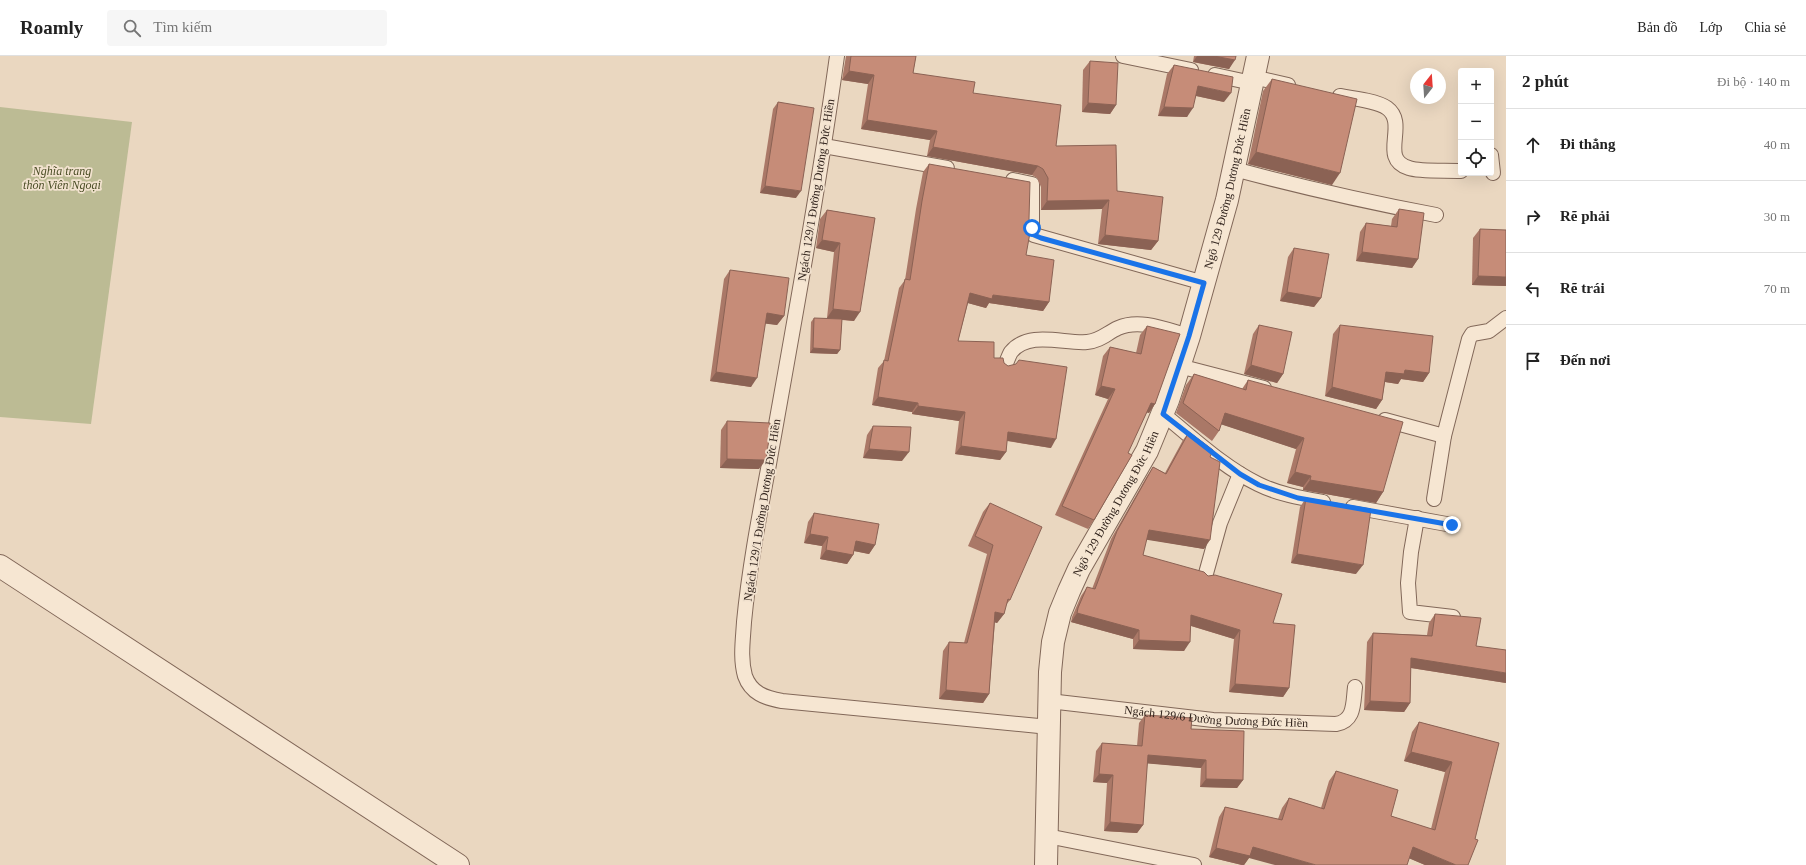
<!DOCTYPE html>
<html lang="vi">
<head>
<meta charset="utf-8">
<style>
  :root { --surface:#fff; --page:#f6f6f6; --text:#222; --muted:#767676; --line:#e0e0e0 }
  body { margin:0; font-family:Georgia,serif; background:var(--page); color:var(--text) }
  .controls { position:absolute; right:12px; top:12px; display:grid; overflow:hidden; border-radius:4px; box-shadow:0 4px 16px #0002 }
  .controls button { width:36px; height:36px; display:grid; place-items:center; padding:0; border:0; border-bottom:1px solid var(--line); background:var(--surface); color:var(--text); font:20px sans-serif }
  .compass { position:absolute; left:1410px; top:12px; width:36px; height:36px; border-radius:50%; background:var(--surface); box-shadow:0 4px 16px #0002; rotate:17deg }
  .stop { position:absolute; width:12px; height:12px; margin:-9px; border:3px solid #1a73e8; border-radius:50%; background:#fff }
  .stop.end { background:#1a73e8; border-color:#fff; box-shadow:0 1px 4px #0008 }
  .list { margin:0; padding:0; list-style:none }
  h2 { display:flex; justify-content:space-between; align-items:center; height:52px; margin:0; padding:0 16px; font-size:17px }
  h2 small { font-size:13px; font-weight:400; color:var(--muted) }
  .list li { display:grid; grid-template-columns:26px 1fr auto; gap:12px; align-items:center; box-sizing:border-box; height:72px; padding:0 16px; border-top:1px solid var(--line) }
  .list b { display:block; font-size:15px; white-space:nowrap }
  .list em { font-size:13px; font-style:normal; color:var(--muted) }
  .icon { flex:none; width:22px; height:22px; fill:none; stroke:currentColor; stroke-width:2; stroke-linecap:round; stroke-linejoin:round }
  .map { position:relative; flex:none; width:1506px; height:809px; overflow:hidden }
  header { display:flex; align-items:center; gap:24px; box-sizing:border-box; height:56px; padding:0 20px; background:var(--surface); border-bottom:1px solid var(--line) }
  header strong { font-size:19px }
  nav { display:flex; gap:22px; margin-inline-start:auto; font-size:14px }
  .search { width:280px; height:36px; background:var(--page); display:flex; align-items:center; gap:10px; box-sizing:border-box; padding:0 14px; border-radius:4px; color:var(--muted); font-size:15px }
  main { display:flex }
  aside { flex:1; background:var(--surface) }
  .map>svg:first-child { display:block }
  .cemetery { fill:#bcbb94 }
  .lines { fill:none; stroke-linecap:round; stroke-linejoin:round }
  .service-casing { stroke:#826859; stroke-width:16 }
  .minor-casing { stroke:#826859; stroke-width:24 }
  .service { stroke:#f6e6d2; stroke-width:14 }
  .minor { stroke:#f6e6d2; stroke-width:22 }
  .wall { fill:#aa7867 }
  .shaded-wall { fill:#8b6254 }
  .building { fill:#c68c78; stroke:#8b6254 }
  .route { stroke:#1a73e8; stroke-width:5 }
  .labels { text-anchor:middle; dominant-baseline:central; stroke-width:3.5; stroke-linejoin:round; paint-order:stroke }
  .park-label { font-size:12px; font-style:italic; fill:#4a4d25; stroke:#f2e2cf }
  .street-label { font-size:12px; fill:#32241d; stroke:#f2e2cf }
</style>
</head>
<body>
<header>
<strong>Roamly</strong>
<div class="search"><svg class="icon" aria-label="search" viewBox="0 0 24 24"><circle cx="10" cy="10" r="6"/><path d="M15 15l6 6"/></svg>Tìm kiếm</div>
<nav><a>Bản đồ</a><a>Lớp</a><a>Chia sẻ</a></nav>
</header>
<main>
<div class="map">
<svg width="1506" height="809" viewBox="0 0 1506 809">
  <rect width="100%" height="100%" fill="#ead7c0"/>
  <polygon class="cemetery" points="0,51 132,66 91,368 0,361"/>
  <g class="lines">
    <g class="service-casing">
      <g id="service">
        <path d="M 837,0 C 818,137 793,272 769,408 C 759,461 749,513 744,566 C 743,584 740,602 745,620 C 751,637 765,642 782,645 L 1049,671"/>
        <polyline points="1123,0 1191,14"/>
        <polyline points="1215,19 1252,27"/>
        <polyline points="1253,21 1288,29"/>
        <path d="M 1340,40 C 1353,42 1377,45 1387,52 C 1409,68 1378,103 1409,112 C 1420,116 1448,114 1461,115"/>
        <polyline points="824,90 947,112"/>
        <polyline points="1491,99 1493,117"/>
        <path d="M 1234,113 C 1301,131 1368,146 1436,159"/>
        <polyline points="1013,124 1032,128 1032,172 1034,179 1204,227"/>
        <path d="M 1005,310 C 1007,305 1009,299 1011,296 C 1029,274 1064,288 1087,286 C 1100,285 1107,277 1118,272 C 1140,262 1167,274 1189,280"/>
        <polyline points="1179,310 1264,332"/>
        <path d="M 1163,358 C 1193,382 1223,411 1258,428 C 1278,438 1301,442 1323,446"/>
        <polyline points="1385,364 1444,380 1469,283 1472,278 1489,275 1506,262"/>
        <polyline points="1434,443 1444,380"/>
        <polyline points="1353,451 1452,469"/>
        <polyline points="1417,462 1411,496 1408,527 1410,556 1453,561"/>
        <polyline points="1205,521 1220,467 1240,418"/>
        <path id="s1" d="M 1049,645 L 1213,664 L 1336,668 C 1355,665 1353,647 1355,631"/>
        <polyline points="1047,780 1194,809"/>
      </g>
    </g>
    <g class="minor-casing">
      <g id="minor">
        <polyline points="0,510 458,809"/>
        <path id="s2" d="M 1046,809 L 1050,616 L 1053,586 L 1060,557 L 1069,535 L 1079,513 L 1147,395 L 1168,344 L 1189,280 L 1227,144 L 1258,0"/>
      </g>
    </g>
    <use href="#service" class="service"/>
    <use href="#minor" class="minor"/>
  </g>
  <g class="wall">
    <polygon points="846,0 916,0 913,17 973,37 1056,90 1117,135 1158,185 1151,194 1098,188 1102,153 1041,154 1041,131 1037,122 1032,119 927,100 930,84 861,73 868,28 842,24"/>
    <polygon points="1194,0 1236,0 1229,13 1193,6"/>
    <polygon points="1090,5 1116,49 1110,58 1082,56 1083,14"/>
    <polygon points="1174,9 1224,46 1196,40 1187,61 1158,60 1167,18"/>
    <polygon points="1272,23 1332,129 1248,108 1263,35"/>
    <polygon points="778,46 796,142 760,137 773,53"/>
    <polygon points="929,108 1026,199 1049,246 1043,255 989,247 986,252 968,247 958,285 1004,307 1051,392 1007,385 1006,396 1000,404 955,398 959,365 912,358 912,356 872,349 878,312 884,305 899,232 905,224 916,153 923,116"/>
    <polygon points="1399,153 1418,203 1412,212 1356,205 1360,176 1366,167 1391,170 1392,163"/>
    <polygon points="827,154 875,162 854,265 842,264 840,294 837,298 810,297 811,266 814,262 836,263 827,262 834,196 816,192 820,163"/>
    <polygon points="1480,173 1506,230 1472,229 1473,182"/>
    <polygon points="1294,192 1321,242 1314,251 1280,245 1288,201"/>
    <polygon points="730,214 784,260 777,269 765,267 751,331 710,325 724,223"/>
    <polygon points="1259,269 1283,318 1277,327 1244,318 1253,278"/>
    <polygon points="1340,269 1429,317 1423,326 1401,323 1398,328 1385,326 1382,344 1376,353 1325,340 1333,278"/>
    <polygon points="1147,270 1155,348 1149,357 1147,356 1094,464 1088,473 1055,459 1108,343 1095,339 1103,300 1110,291 1136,297 1140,279"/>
    <polygon points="1194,318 1242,333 1248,324 1383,436 1376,447 1303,434 1303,431 1287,427 1296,393 1221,368 1219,375 1212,385 1176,357 1186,329"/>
    <polygon points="727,365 759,413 720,412 721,374"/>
    <polygon points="873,370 902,405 863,402 867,379"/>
    <polygon points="1189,376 1210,401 1204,493 1146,483 1143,499 1208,520 1273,567 1289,632 1283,641 1229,636 1234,583 1191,570 1184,595 1133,593 1133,583 1071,566 1072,561 1081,540 1087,531 1092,533 1111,483 1147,420 1153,411 1165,417 1183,384"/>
    <polygon points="1306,442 1356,518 1291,507 1300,451"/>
    <polygon points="990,447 1010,544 1006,549 1004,558 997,567 995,566 989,638 983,647 939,643 943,595 949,586 964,587 987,498 968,490 983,456"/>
    <polygon points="814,457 875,489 869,498 854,495 853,499 847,508 820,503 822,490 804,487 808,466"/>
    <polygon points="1435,558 1476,590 1506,627 1411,612 1410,647 1404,656 1364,654 1367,586 1373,577 1427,579 1429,567"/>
    <polygon points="1145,659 1191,673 1243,724 1237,732 1200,731 1201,712 1147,707 1143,769 1137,777 1104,775 1107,727 1093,726 1096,695 1102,687 1137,690 1139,667"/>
    <polygon points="1419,666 1499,687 1425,809 1409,802 1249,802 1244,809 1242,809 1209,801 1219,761 1225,751 1278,763 1282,752 1289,742 1321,752 1329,725 1336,715 1391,760 1431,773 1445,716 1404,705 1412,676"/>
  </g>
  <g class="shaded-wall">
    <polygon points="1197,0 1214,0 1235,4 1229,13 1193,6"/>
    <polygon points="849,15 874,19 868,28 842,24"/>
    <polygon points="1198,30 1231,37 1224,46 1192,39"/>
    <polygon points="1088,47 1116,49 1110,58 1082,56"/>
    <polygon points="1164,51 1193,52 1187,61 1158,60"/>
    <polygon points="867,64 937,75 930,84 861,73"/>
    <polygon points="933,91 1038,110 1032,119 927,100"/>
    <polygon points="1256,96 1340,117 1332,129 1248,108"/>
    <polygon points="765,130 801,135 796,142 760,137"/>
    <polygon points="1109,144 1102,153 1041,154 1047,145"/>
    <polygon points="1105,179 1158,185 1151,194 1098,188"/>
    <polygon points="822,184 840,187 834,196 816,192"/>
    <polygon points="1362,196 1418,203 1412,212 1356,205"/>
    <polygon points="1478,220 1506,221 1506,230 1472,229"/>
    <polygon points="1287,236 1321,242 1314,251 1280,245"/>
    <polygon points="970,237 993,239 1049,246 1043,255 989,247 986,252 964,246"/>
    <polygon points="833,253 860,256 854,265 827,262"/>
    <polygon points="767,257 784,260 777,269 760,267"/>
    <polygon points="813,292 840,294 837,298 810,297"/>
    <polygon points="1251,309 1283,318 1277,327 1244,318"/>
    <polygon points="1405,314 1429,317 1423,326 1401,323 1398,328 1379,325 1386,316"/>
    <polygon points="716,316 757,322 751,331 710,325"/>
    <polygon points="1101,330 1115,333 1108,343 1095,339"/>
    <polygon points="1332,331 1382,344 1376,353 1325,340"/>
    <polygon points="878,341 918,347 912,356 872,349"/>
    <polygon points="1151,347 1155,348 1149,357 1145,356"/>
    <polygon points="918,350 965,356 959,365 912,358"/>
    <polygon points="1225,357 1304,382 1296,393 1217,367"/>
    <polygon points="1008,376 1056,383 1051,392 1003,384"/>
    <polygon points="961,390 1006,396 1000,404 955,398"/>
    <polygon points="869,393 909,396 902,405 863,402"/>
    <polygon points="727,403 766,404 759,413 720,412"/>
    <polygon points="1295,416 1311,420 1303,431 1287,427"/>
    <polygon points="1310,424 1383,436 1376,447 1303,434"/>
    <polygon points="1149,474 1210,484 1204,493 1142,483"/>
    <polygon points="810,478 828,481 822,490 804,487"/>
    <polygon points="856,485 875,489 869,498 849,494"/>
    <polygon points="826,494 853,499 847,508 820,503"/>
    <polygon points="1297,498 1363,509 1356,518 1291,507"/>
    <polygon points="995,556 1004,558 997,567 989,565"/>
    <polygon points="1077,557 1139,574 1133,583 1071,566"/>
    <polygon points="1191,559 1240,574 1234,583 1185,568"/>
    <polygon points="1139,584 1190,586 1184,595 1133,593"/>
    <polygon points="1411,602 1506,617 1506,627 1405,611"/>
    <polygon points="1235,628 1289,632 1283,641 1229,636"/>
    <polygon points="946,634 989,638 983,647 939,643"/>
    <polygon points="1370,645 1410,647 1404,656 1364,654"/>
    <polygon points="1411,696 1452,706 1445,716 1404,705"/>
    <polygon points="1148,699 1206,704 1201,712 1142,707"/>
    <polygon points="1099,718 1113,719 1107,727 1093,726"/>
    <polygon points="1206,723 1243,724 1237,732 1200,731"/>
    <polygon points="1110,766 1143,769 1137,777 1104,775"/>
    <polygon points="1253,791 1316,809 1275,809 1249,802 1244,809 1242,809 1209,801 1216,792"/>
    <polygon points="1413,791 1456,809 1425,809 1406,801"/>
  </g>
  <g class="building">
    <polygon points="851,0 916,0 913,17 975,26 973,37 1061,49 1056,90 1116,89 1117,135 1163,141 1158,185 1105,179 1109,144 1047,145 1048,122 1043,113 1038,110 933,91 937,75 867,64 874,19 849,15"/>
    <polygon points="1214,0 1236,0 1235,4"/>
    <polygon points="1090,5 1118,7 1116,49 1088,47"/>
    <polygon points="1174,9 1233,21 1231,37 1198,30 1193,52 1164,51"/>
    <polygon points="1272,23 1357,43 1340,117 1256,96"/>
    <polygon points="778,46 814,52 801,135 765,130"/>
    <polygon points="929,108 1030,126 1029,163 1031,171 1026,199 1054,204 1049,246 993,239 992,243 970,237 958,285 994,286 994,302 1003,302 1004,307 1008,310 1016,308 1019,304 1067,311 1056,383 1008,376 1006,396 961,390 965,356 918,350 918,347 878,341 884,304 888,305 905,223 910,224 922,145"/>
    <polygon points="1399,153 1424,157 1418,203 1362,196 1366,167 1397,171"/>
    <polygon points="827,154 875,162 860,256 833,253 840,187 822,184"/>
    <polygon points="1480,173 1506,174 1506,221 1478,220"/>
    <polygon points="1294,192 1329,198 1321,242 1287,236"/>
    <polygon points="730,214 789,222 784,260 767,257 757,322 716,316"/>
    <polygon points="814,262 842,263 840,294 813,292"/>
    <polygon points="1259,269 1292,276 1283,318 1251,309"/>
    <polygon points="1340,269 1433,280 1429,317 1405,314 1404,318 1386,316 1382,344 1332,331"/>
    <polygon points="1147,270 1180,278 1155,348 1151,347 1128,397 1132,399 1094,464 1062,450 1115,333 1101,330 1110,291 1141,298"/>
    <polygon points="1194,318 1246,334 1248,324 1403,366 1383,436 1310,424 1311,420 1295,416 1304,382 1225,357 1219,375 1183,347"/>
    <polygon points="727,365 770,367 769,383 766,404 727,403"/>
    <polygon points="873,370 911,371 909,396 869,393"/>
    <polygon points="1189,376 1213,394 1210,401 1220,406 1210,484 1149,474 1143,499 1204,516 1208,520 1215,519 1282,538 1273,567 1295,569 1289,632 1235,628 1240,574 1191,559 1190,586 1139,584 1139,574 1077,557 1078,552 1087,531 1095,533 1117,475 1153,411 1166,418"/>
    <polygon points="1306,442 1371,453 1363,509 1297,498"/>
    <polygon points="990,447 1042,471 1010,544 1008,543 1004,558 995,556 989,638 946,634 949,586 967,587 993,489 975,480"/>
    <polygon points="814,457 879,468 875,489 856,485 853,499 826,494 828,481 810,478"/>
    <polygon points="1435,558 1481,562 1476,590 1506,594 1506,617 1411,602 1410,647 1370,645 1373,577 1432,580"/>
    <polygon points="1145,659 1192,662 1191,673 1244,675 1243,724 1206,723 1206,704 1148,699 1143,769 1110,766 1113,719 1099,718 1102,687 1142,690"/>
    <polygon points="1419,666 1499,687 1475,783 1478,784 1468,809 1456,809 1413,791 1407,809 1316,809 1253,791 1250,800 1216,792 1225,751 1282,764 1289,742 1324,753 1336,715 1398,734 1391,760 1435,774 1452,706 1411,696"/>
  </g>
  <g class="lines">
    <polyline class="route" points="1032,172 1034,179 1041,182 1204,227 1189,280 1163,358 1240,418 1259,429 1298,442 1452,469"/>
  </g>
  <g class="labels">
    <g class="park-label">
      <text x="62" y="115">Nghĩa trang<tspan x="62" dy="14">thôn Viên Ngoại</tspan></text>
    </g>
    <g class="street-label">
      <text stroke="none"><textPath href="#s2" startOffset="712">Ngõ 129 Đường Dương Đức Hiền</textPath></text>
      <text transform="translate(816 134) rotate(-81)">Ngách 129/1 Đường Dương Đức Hiền</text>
      <text stroke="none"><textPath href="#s2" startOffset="376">Ngõ 129 Đường Dương Đức Hiền</textPath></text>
      <text transform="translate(762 454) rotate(-81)">Ngách 129/1 Đường Dương Đức Hiền</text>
      <text stroke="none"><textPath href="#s1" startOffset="168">Ngách 129/6 Đường Dương Đức Hiền</textPath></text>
    </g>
  </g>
</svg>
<div class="controls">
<button>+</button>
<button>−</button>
<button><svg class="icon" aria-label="locate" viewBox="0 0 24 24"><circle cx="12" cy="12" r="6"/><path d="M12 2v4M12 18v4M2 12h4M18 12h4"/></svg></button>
</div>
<svg class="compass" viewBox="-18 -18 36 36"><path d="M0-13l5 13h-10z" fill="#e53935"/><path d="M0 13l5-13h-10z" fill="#767676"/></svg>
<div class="stop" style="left:1032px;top:172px"></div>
<div class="stop end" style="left:1452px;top:469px"></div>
</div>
<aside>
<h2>2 phút<small>Đi bộ · 140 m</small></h2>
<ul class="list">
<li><svg class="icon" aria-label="ahead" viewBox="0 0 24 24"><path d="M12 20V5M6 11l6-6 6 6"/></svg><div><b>Đi thẳng</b></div><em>40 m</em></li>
<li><svg class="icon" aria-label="right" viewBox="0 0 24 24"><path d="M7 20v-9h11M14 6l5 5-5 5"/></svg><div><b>Rẽ phải</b></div><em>30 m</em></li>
<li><svg class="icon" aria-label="left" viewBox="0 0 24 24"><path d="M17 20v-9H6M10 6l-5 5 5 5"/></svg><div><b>Rẽ trái</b></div><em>70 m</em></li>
<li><svg class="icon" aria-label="arrive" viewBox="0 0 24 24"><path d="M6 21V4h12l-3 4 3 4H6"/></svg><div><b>Đến nơi</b></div></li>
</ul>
</aside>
</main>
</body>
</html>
